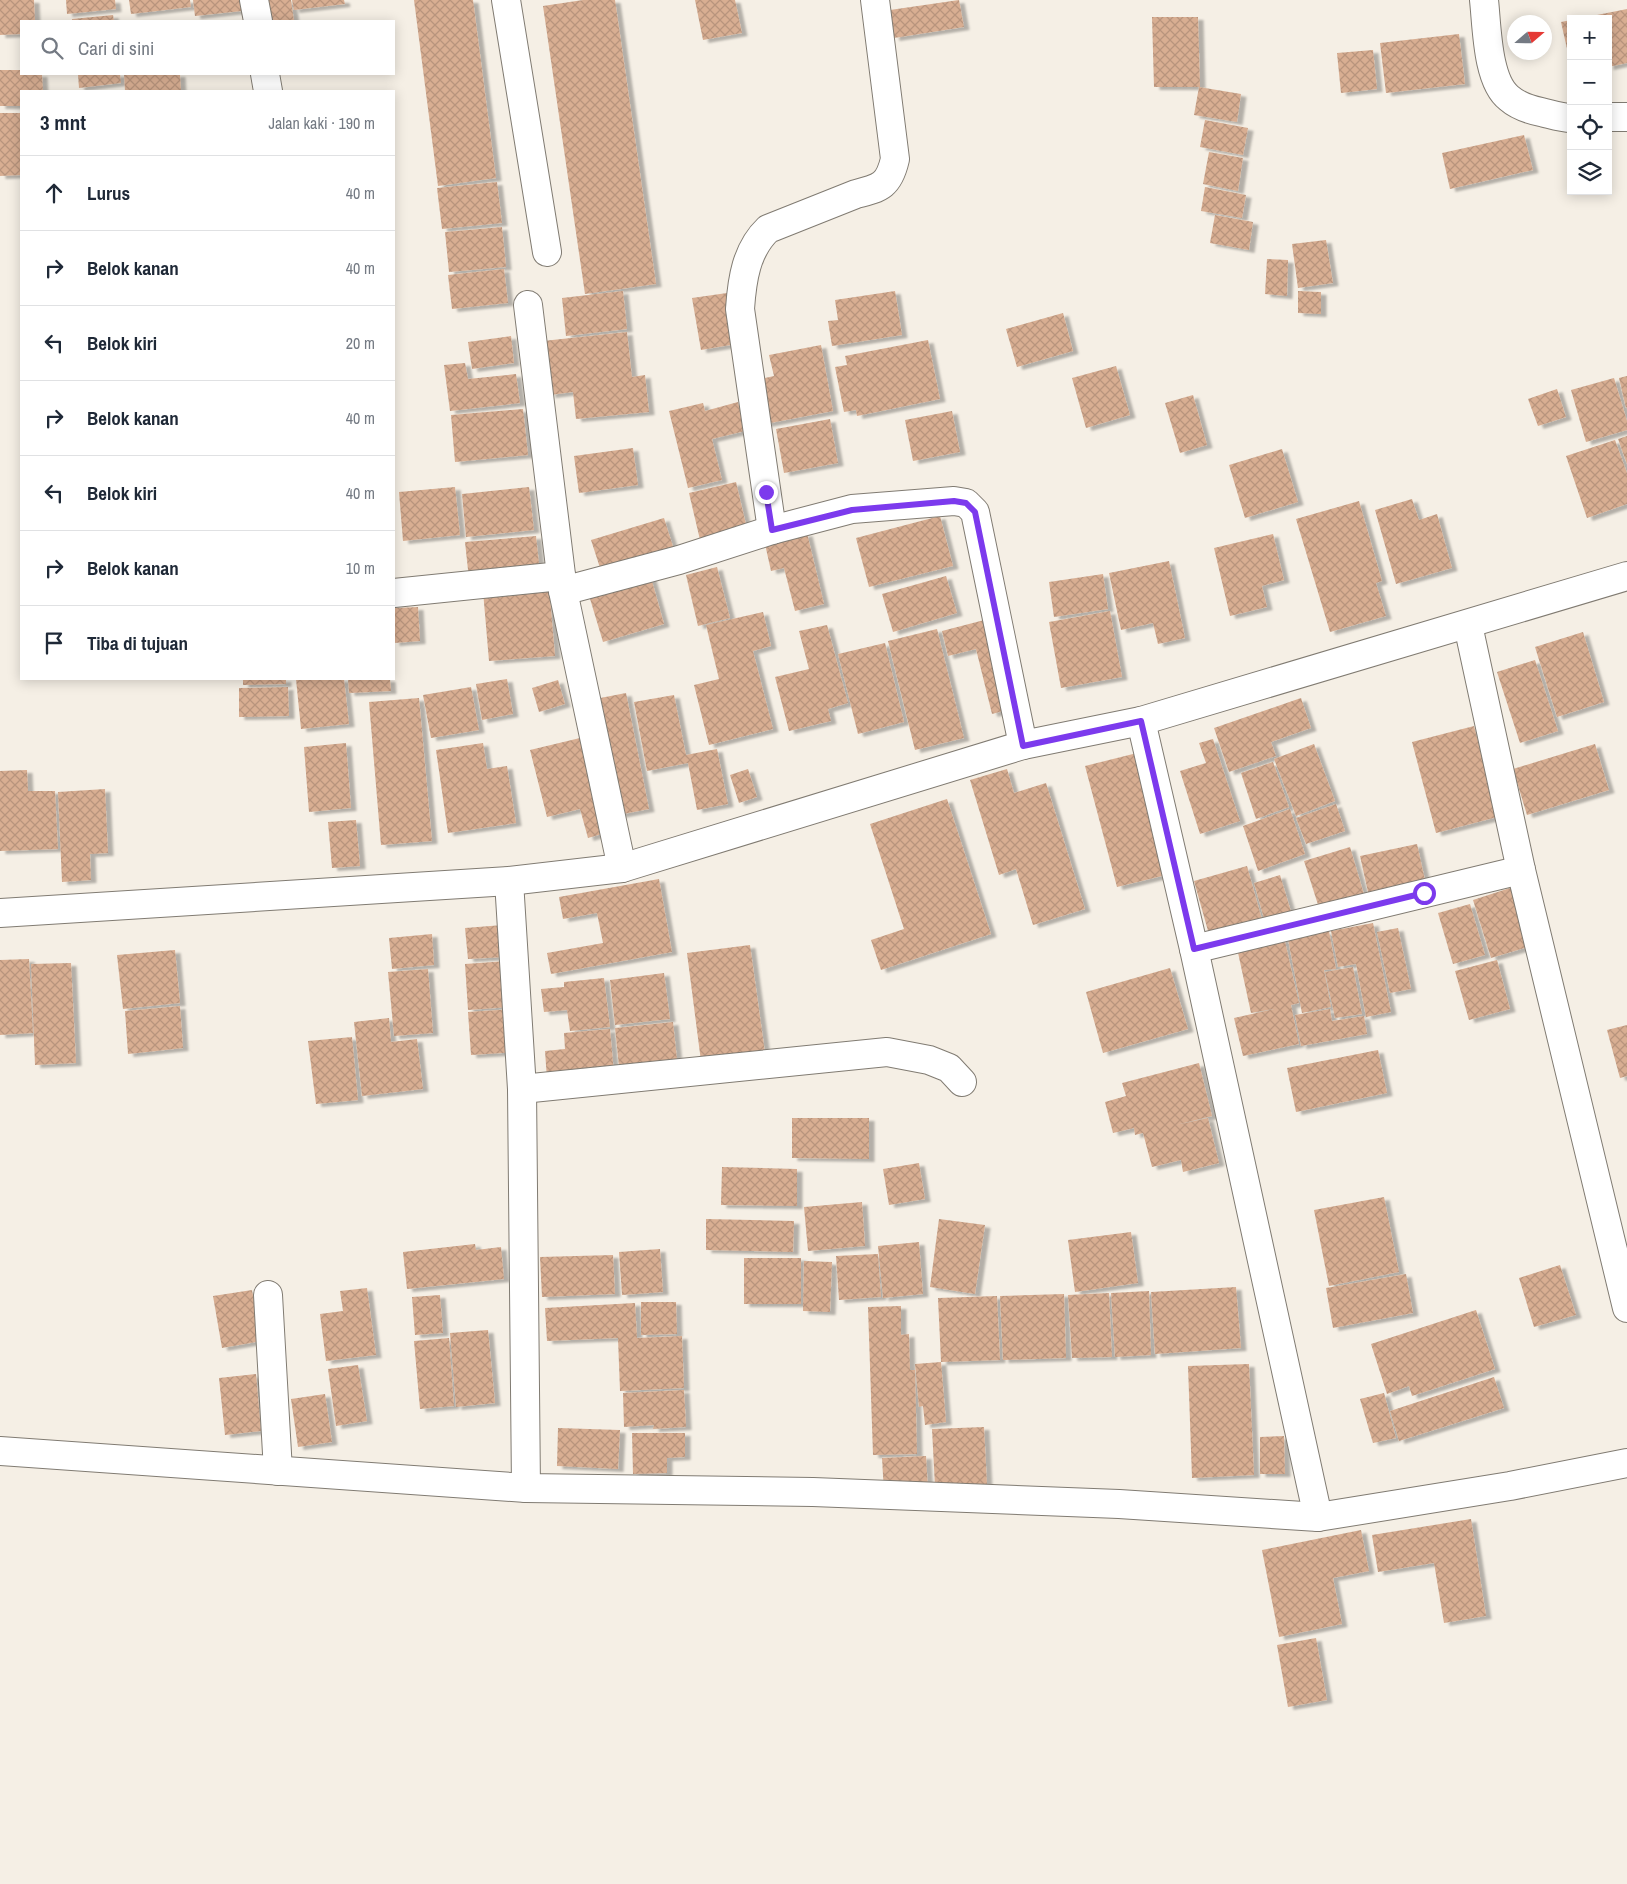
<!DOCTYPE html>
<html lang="id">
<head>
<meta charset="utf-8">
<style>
  :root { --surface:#fff; --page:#f6f6f7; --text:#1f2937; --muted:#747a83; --line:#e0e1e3 }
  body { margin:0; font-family:"Archivo Narrow",sans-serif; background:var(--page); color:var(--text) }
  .controls { position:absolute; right:15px; top:15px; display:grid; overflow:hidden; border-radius:0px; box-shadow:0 2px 12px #0003 }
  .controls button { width:45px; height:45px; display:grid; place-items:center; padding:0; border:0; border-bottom:1px solid var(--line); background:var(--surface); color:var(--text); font:25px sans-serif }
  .compass { position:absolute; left:1507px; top:15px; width:45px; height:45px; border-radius:50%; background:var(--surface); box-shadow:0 2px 12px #0003; rotate:70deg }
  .stop { position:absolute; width:15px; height:15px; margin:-11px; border:4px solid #7c3aed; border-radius:50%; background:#fff }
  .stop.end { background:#7c3aed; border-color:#fff; box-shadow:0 1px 5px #0008 }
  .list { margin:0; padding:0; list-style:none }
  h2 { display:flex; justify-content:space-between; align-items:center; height:65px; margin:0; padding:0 20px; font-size:21px }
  h2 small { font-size:16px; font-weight:400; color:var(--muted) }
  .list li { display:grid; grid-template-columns:32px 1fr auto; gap:15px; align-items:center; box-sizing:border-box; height:75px; padding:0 20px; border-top:1px solid var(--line) }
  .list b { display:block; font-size:19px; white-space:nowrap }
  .list em { font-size:16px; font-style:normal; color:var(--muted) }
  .icon { flex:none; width:28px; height:28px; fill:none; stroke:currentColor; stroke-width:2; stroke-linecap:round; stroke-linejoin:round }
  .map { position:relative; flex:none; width:1627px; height:1884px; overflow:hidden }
  .search { position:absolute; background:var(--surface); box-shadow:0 2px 12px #0003; left:20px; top:20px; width:375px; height:55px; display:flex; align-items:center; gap:12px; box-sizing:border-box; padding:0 18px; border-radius:0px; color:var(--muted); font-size:19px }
  .panel { position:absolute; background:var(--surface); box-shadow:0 2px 12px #0003; left:20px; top:90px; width:375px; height:590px; border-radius:0px }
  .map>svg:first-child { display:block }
  .building { fill:url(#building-cross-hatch); filter:url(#shadow) }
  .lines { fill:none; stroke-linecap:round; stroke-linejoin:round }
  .minor-casing { stroke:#807b72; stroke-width:30 }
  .minor { stroke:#fff; stroke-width:28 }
  .route { stroke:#7c3aed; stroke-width:6 }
</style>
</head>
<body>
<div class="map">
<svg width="1627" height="1884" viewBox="0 0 1627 1884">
  <defs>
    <pattern id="building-cross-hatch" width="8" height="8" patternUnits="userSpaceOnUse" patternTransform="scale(1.25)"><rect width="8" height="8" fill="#d8ae92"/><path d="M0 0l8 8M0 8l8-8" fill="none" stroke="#b8947d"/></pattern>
    <filter id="shadow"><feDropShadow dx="5.5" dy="3" stdDeviation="1" flood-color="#0004"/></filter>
  </defs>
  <rect width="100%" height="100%" fill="#f5efe5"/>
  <g class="building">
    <polygon points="0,0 34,0 35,21 21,21 21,34 0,35"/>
    <polygon points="66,0 115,0 116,9 67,14"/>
    <polygon points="129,0 190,0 191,7 131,14"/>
    <polygon points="193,0 250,0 251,10 195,16"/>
    <polygon points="267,0 291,0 294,21 269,21"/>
    <polygon points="292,0 344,0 345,4 294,10"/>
    <polygon points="414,0 473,0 496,178 438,186"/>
    <polygon points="583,0 615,0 656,284 585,294 543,6"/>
    <polygon points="695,0 735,0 742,33 703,40"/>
    <polygon points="959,0 964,27 894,38 890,10"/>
    <polygon points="1627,9 1627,63 1608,67 1608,19 1582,18"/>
    <polygon points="113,15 114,21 72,21 72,19"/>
    <polygon points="1152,17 1198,17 1200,87 1154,87"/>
    <polygon points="1571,20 1571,62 1570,62 1561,22"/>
    <polygon points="1459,34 1465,84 1386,93 1380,43"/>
    <polygon points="1373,50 1377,89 1341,93 1337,53"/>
    <polygon points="0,70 21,70 21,74 42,74 43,91 21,91 21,106 0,106"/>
    <polygon points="78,74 120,74 121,83 79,88"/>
    <polygon points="124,74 180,74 181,91 125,91"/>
    <polygon points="1199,87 1241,94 1237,122 1194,115"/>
    <polygon points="0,113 21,113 21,175 0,176"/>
    <polygon points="1205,120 1248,128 1243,155 1200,147"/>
    <polygon points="1524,135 1533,170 1450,189 1442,153"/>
    <polygon points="1209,152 1243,158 1238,191 1203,184"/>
    <polygon points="497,182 502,223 442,229 437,188"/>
    <polygon points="1205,187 1246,195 1242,218 1201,211"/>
    <polygon points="1215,215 1253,222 1249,250 1210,243"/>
    <polygon points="502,227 506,267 449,272 445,232"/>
    <polygon points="1326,240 1333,283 1298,288 1292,244"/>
    <polygon points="1267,259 1288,260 1287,296 1265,294"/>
    <polygon points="504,269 508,303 452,309 448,275"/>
    <polygon points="623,291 627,329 566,336 562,298"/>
    <polygon points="895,291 902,335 832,346 828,321 838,320 835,300"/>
    <polygon points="1298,291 1321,292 1321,314 1298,313"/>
    <polygon points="734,292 742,343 701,350 692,298"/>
    <polygon points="1063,313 1073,351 1017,367 1006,329"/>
    <polygon points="627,332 632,377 645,375 649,412 576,419 573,392 550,395 543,341"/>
    <polygon points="511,336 514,363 472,369 468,342"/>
    <polygon points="928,340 940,399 857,416 856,410 844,412 835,367 847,365 845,356"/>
    <polygon points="821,345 833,411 765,424 756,380 774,376 769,355"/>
    <polygon points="465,363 468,379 516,374 520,403 450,411 444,365"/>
    <polygon points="1116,366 1130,415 1086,428 1072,378"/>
    <polygon points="1627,376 1627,407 1626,408 1619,378"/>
    <polygon points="1614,378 1627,421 1627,430 1586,442 1571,390"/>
    <polygon points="1557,389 1566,417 1538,426 1528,399"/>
    <polygon points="1193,395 1207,445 1180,453 1165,403"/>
    <polygon points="738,402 745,431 712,439 722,480 688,488 669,411 703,403 705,411"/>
    <polygon points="523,409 528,455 455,462 451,415"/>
    <polygon points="952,411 960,452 913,461 905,420"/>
    <polygon points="830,419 838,463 784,473 776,429"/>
    <polygon points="1627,436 1627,464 1618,439"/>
    <polygon points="1615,440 1627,473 1627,504 1587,518 1566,456"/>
    <polygon points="633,448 638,485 579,493 574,456"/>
    <polygon points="1282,449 1298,502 1245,518 1229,465"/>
    <polygon points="736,482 748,533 701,544 689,493"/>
    <polygon points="455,487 460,535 403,541 399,492"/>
    <polygon points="529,487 534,530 466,537 462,494"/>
    <polygon points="1412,499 1419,520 1437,514 1452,568 1396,584 1375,510"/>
    <polygon points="1359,501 1382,581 1376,583 1386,616 1330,632 1296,519"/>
    <polygon points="940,516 953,566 869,587 856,538"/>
    <polygon points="664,518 675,553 602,574 591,540"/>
    <polygon points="807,533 824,604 795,611 784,568 771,571 765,544"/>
    <polygon points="1273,534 1284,580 1262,586 1267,607 1230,616 1214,548"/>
    <polygon points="536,536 540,573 469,579 465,542"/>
    <polygon points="1169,561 1185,638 1158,644 1153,623 1121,630 1109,573"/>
    <polygon points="717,567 730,618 698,626 686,575"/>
    <polygon points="650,574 664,624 603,642 588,592"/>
    <polygon points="1103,574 1108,609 1054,617 1049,582"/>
    <polygon points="946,576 957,613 893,632 882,594"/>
    <polygon points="549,586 555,656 489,661 483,591"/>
    <polygon points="418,607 420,641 394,643 394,608"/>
    <polygon points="1110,611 1122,677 1061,688 1049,622"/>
    <polygon points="763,612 771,646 753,651 773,729 709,745 694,685 719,679 706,625"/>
    <polygon points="992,618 1014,708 992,714 976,649 948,656 942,631"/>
    <polygon points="827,625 848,703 828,709 831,721 789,731 775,677 809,669 799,631"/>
    <polygon points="937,629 964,738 915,750 888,641"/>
    <polygon points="1583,632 1604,702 1557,717 1535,647"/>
    <polygon points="885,643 904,722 858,734 838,654"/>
    <polygon points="1535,660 1558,731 1520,743 1497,672"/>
    <polygon points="243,679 286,679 286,684 243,685"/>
    <polygon points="296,679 344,679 349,724 301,729"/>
    <polygon points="348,679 390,679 391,691 349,693"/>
    <polygon points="507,679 513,714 482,720 476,684"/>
    <polygon points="558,680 565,704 539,712 532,688"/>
    <polygon points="288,687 289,716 239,717 239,688"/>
    <polygon points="471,687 479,730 431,738 423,695"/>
    <polygon points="626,693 649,809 613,816 590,700"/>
    <polygon points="674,695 686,755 717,749 728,804 697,810 688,763 647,771 634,702"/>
    <polygon points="419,698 432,841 381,845 369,702"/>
    <polygon points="1301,698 1311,728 1271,742 1276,756 1229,772 1214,728"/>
    <polygon points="1474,726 1491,793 1505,815 1436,833 1412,742"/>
    <polygon points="580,738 605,833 588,838 580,809 547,817 530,750"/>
    <polygon points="1213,739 1240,821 1200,834 1180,771 1206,763 1199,743"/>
    <polygon points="346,743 351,808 309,812 304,747"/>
    <polygon points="483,743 487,769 507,766 516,823 448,833 436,750"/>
    <polygon points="1314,744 1335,801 1296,816 1274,759"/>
    <polygon points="1595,744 1609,790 1527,815 1513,769"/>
    <polygon points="1137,753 1170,874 1117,887 1085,766"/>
    <polygon points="1273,762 1289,807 1256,819 1241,773"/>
    <polygon points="748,769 757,797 739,803 730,775"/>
    <polygon points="1007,769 1014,793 1046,783 1085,909 1033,925 1016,869 999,875 970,780"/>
    <polygon points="27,770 28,791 55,791 58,849 0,851 0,771"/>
    <polygon points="105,789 108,853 90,854 91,880 62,882 58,792"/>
    <polygon points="947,799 991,934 881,970 871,940 904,929 870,824"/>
    <polygon points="1336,804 1345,831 1306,844 1296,818"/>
    <polygon points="1290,809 1305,854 1258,871 1243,826"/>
    <polygon points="356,820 360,866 332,868 328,822"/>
    <polygon points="1417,844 1427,889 1370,901 1360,856"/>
    <polygon points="1350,847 1366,901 1321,914 1304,861"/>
    <polygon points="1247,866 1263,923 1210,938 1194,881"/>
    <polygon points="1280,875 1292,915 1265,922 1254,883"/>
    <polygon points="659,879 672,952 551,974 547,953 603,943 597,913 563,919 559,897"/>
    <polygon points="1513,887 1531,946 1491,958 1473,900"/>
    <polygon points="1470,904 1485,955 1453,964 1438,913"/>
    <polygon points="1373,923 1391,1012 1366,1017 1356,964 1338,967 1331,931"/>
    <polygon points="503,925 506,957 468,959 465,928"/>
    <polygon points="1398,928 1411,989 1390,993 1377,932"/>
    <polygon points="1329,931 1336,969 1324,970 1331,1007 1302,1013 1288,939"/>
    <polygon points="432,934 434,965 392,969 389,938"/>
    <polygon points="1284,937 1299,1003 1291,1005 1299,1044 1243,1056 1234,1018 1274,1009 1251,1013 1237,948"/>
    <polygon points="750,945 766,1060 702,1069 687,953"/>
    <polygon points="175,950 180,1003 123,1009 117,955"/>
    <polygon points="29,959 33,1033 0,1035 0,960"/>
    <polygon points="1497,960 1510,1009 1469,1020 1455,971"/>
    <polygon points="507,961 511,1007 468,1010 465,964"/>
    <polygon points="71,963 76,1063 35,1065 31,964"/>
    <polygon points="1353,967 1362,1014 1335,1018 1325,972"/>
    <polygon points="1170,968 1188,1029 1103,1053 1086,992"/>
    <polygon points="428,969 433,1033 394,1036 388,972"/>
    <polygon points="664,973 670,1019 615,1025 610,980"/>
    <polygon points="604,978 610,1027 570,1031 567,1010 544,1012 541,989 564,987 564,982"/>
    <polygon points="180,1006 183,1048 128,1054 125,1011"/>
    <polygon points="512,1009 516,1052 471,1055 468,1012"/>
    <polygon points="1330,1009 1332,1021 1364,1016 1367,1034 1301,1046 1295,1015"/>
    <polygon points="389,1018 391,1042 417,1039 423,1089 362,1096 354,1022"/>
    <polygon points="673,1022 678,1069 620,1076 615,1028"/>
    <polygon points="1627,1025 1627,1076 1620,1078 1607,1030"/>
    <polygon points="610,1029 614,1073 547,1079 545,1051 565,1049 564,1033"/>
    <polygon points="352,1037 358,1100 316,1104 308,1041"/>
    <polygon points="1378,1050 1387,1093 1296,1112 1287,1068"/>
    <polygon points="1199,1063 1212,1116 1176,1125 1208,1118 1219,1163 1183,1172 1181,1160 1152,1167 1143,1133 1135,1135 1134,1128 1113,1133 1105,1102 1126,1096 1122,1083"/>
    <polygon points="792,1118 869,1118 869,1159 792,1158"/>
    <polygon points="919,1163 925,1199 889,1205 883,1169"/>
    <polygon points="722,1167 797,1169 797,1206 721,1205"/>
    <polygon points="1384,1197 1399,1272 1329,1286 1314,1210"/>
    <polygon points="862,1202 865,1246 808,1251 804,1207"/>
    <polygon points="706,1219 794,1221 793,1252 706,1250"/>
    <polygon points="939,1219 985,1225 975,1294 930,1287"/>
    <polygon points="1131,1232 1138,1283 1075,1292 1068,1240"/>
    <polygon points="919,1242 923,1294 883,1298 878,1246"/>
    <polygon points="475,1244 476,1250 501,1247 504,1279 407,1289 403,1252"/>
    <polygon points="660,1249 663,1292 622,1295 619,1252"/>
    <polygon points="878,1254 881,1297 839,1300 836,1256"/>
    <polygon points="613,1255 615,1294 542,1297 540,1257"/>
    <rect x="744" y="1258" width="57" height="46"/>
    <polygon points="804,1261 832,1262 830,1312 803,1311"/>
    <polygon points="1560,1265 1576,1315 1534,1327 1519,1278"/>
    <polygon points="1406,1274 1413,1313 1333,1328 1326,1288"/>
    <polygon points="1236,1287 1241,1348 1155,1354 1151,1292"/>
    <polygon points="367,1288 376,1355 326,1361 320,1314 343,1311 340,1291"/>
    <polygon points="252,1290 261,1341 222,1348 213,1296"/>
    <polygon points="1149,1291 1151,1355 1115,1357 1111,1293"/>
    <polygon points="1109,1293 1112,1357 1072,1358 1068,1295"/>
    <polygon points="1064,1294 1066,1358 1003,1360 1000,1296"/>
    <polygon points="440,1295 443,1333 415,1335 412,1297"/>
    <polygon points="997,1296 1000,1360 941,1362 938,1298"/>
    <polygon points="641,1302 676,1302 677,1334 641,1335"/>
    <polygon points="635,1303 637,1338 682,1336 684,1388 620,1391 618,1338 547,1341 545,1308"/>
    <polygon points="901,1306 901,1335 909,1334 910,1370 915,1370 917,1454 873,1455 868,1307"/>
    <polygon points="1476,1310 1495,1369 1412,1396 1409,1386 1387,1394 1371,1344"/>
    <polygon points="488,1330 495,1403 456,1407 450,1333"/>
    <polygon points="449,1338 454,1406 420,1409 414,1341"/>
    <polygon points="941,1362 946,1422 925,1425 923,1406 919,1407 915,1364"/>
    <polygon points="1249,1364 1254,1475 1192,1478 1188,1366"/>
    <polygon points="358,1365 367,1421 336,1426 328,1369"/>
    <polygon points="256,1374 261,1431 225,1435 219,1378"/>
    <polygon points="1494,1377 1504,1408 1399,1441 1390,1411"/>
    <polygon points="684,1390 686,1427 653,1429 654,1425 624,1427 623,1393"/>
    <polygon points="1384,1393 1396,1438 1373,1443 1360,1399"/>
    <polygon points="325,1394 332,1442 298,1447 291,1399"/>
    <polygon points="984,1427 987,1485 935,1487 932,1429"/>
    <polygon points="558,1428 620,1430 618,1469 557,1466"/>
    <polygon points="632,1433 685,1433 685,1457 667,1458 667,1473 633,1474"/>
    <polygon points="1284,1436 1285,1474 1260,1474 1260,1437"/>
    <polygon points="926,1456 928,1490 884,1492 882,1458"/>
    <polygon points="1471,1519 1486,1616 1444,1623 1434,1563 1378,1572 1372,1535"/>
    <polygon points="1361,1530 1369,1571 1333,1578 1342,1624 1279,1637 1262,1550"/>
    <polygon points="1316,1638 1327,1700 1288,1707 1277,1645"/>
  </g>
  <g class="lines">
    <g class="minor-casing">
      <g id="minor">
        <polyline points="254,0 258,21"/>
        <polyline points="506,0 547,252"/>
        <path d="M 1484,0 C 1487,27 1487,81 1509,98 C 1517,105 1531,110 1541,112 C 1550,114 1561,118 1571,118"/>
        <polyline points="265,74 268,91"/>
        <polyline points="1608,117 1627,117"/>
        <polyline points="528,305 563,591 622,868"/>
        <path d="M 772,530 L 740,309 C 742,280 746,250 768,229 L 856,194 C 881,188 889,185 895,159 L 875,0"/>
        <polyline points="563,591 679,560 772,530 852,509 954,501 966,503 975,512 1023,745"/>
        <polyline points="394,593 561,576"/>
        <polyline points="1468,625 1521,870 1627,1308"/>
        <polyline points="1141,721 1194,949 1318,1517"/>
        <polyline points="509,881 522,1089 526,1488"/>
        <polyline points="0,913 509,881 622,868 1023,745 1141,721 1627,576"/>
        <polyline points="1194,949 1521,870"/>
        <polyline points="522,1089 887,1052 929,1060 949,1068 962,1082"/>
        <polyline points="268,1295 278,1471"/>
        <polyline points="0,1451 526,1488 813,1492 1119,1504 1318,1517 1510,1486 1627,1463"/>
      </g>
    </g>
    <use href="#minor" class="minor"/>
  </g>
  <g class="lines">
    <polyline class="route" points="766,492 772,530 852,510 954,501 966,503 975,512 1023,746 1141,721 1194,949 1424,893"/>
  </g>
</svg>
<div class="controls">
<button>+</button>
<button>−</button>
<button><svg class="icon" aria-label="locate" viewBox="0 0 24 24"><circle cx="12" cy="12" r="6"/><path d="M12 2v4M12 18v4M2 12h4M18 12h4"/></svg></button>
<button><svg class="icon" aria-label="layers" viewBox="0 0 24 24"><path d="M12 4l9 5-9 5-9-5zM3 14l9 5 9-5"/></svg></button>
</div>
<svg class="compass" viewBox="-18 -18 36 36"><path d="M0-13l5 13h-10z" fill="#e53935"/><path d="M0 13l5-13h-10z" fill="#747a83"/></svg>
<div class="stop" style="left:1424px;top:893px"></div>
<div class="stop end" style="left:766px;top:492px"></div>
<div class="search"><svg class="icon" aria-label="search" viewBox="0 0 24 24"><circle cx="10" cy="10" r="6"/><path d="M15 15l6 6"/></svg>Cari di sini</div>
<section class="panel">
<h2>3 mnt<small>Jalan kaki · 190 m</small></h2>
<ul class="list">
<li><svg class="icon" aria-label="ahead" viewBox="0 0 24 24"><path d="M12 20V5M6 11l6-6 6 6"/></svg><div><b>Lurus</b></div><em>40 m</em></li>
<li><svg class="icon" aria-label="right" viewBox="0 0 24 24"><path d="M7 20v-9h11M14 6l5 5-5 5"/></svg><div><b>Belok kanan</b></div><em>40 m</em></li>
<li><svg class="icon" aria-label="left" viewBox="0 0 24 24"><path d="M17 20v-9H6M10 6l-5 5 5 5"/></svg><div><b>Belok kiri</b></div><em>20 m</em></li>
<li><svg class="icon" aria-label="right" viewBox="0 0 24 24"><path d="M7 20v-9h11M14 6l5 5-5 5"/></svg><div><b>Belok kanan</b></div><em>40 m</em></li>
<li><svg class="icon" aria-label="left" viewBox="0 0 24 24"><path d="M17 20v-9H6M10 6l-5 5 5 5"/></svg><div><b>Belok kiri</b></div><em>40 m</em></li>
<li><svg class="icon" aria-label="right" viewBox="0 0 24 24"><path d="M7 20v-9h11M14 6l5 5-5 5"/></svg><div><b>Belok kanan</b></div><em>10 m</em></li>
<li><svg class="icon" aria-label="arrive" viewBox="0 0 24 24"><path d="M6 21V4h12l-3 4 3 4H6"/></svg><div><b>Tiba di tujuan</b></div></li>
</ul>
</section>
</div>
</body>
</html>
